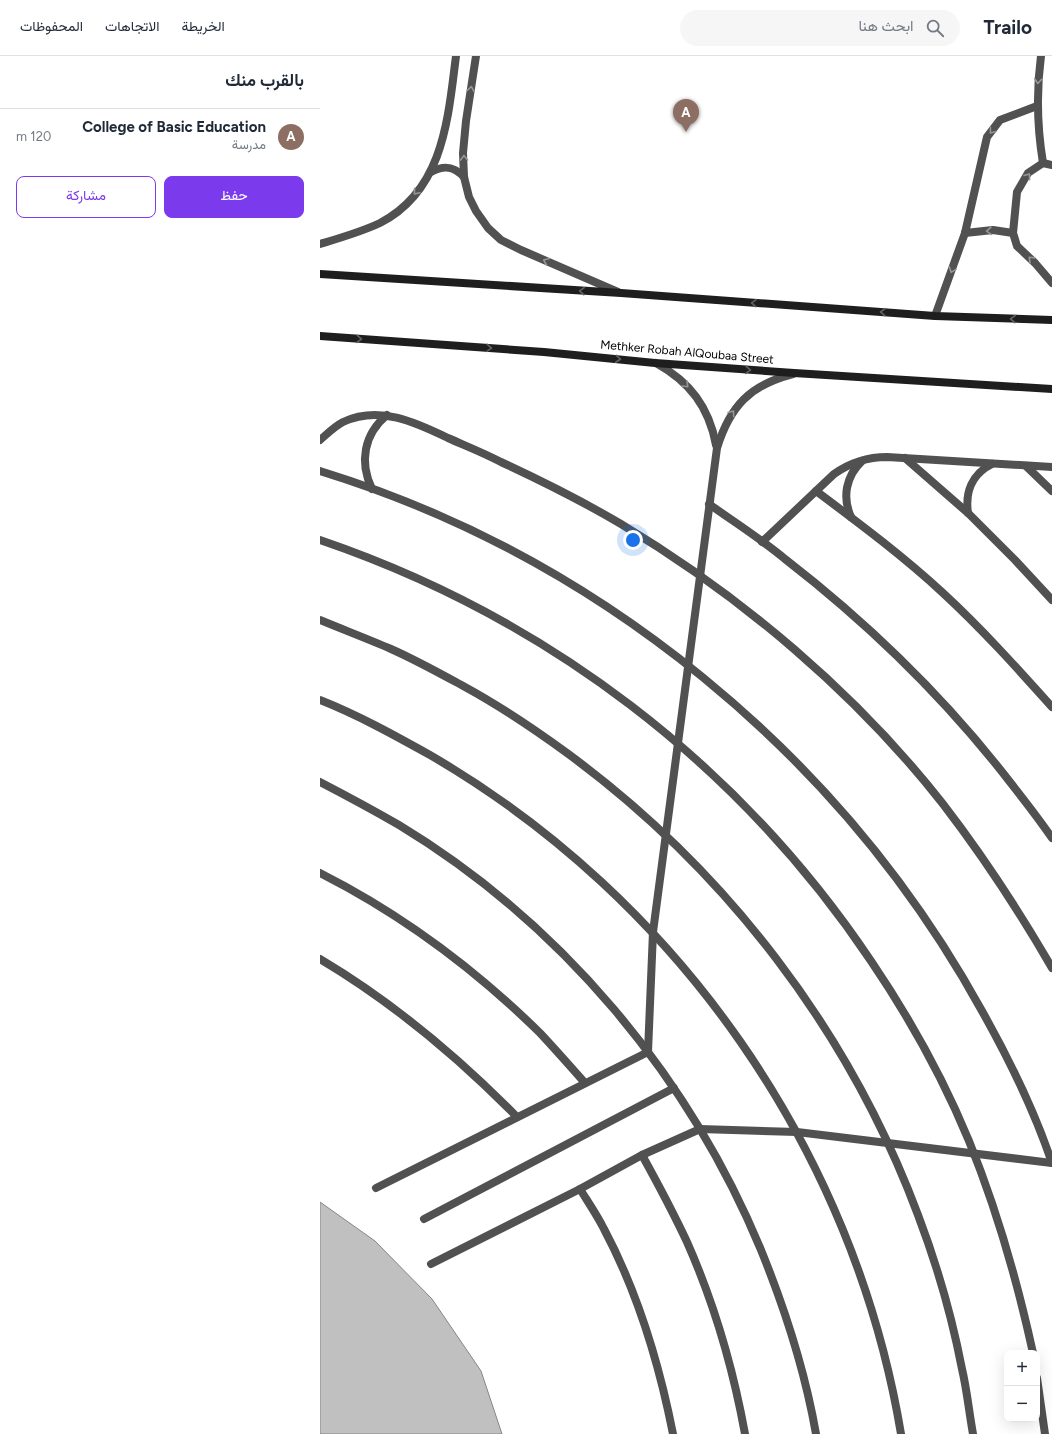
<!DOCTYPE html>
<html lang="ar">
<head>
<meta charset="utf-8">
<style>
  :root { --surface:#fff; --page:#f6f6f7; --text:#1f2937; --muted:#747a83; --line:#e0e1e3; --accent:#7c3aed }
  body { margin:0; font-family:Figtree,Vazirmatn,sans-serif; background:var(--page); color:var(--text); direction:rtl }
  .controls { position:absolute; right:12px; bottom:12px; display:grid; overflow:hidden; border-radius:8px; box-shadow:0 4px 16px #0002 }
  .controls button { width:36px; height:36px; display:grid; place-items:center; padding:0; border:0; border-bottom:1px solid var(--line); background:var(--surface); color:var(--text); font:20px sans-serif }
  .you { position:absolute; left:313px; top:484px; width:14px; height:14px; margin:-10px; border:3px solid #fff; border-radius:50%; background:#1a73e8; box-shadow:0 0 0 6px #1a73e833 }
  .badge { display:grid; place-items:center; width:26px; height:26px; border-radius:50%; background:var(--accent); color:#fff; font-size:13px; font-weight:700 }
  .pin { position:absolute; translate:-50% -33px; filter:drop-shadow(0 1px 2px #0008) }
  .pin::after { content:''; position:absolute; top:21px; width:14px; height:12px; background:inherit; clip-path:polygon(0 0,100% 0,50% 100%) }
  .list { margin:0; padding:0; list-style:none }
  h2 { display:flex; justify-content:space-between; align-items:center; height:52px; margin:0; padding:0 16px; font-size:17px }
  h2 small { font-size:13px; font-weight:400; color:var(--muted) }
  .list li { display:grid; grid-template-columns:26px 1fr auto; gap:12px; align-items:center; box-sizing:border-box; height:56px; padding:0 16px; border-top:1px solid var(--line) }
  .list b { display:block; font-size:15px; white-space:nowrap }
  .list p { margin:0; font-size:13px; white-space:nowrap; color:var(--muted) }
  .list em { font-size:13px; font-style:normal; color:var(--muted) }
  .actions { display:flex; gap:8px; padding:12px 16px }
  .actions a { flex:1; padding:9px 0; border:1px solid var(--accent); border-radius:8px; text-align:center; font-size:14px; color:var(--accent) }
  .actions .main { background:var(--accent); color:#fff }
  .icon { flex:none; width:22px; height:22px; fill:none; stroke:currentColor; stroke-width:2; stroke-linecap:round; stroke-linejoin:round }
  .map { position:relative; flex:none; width:732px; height:1378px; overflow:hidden; direction:ltr }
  header { display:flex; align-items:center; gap:24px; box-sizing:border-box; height:56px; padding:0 20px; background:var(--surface); border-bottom:1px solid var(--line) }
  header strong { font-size:19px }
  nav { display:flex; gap:22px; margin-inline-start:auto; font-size:14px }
  .search { width:280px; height:36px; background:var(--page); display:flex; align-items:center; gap:10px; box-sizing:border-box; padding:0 14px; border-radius:22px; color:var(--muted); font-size:15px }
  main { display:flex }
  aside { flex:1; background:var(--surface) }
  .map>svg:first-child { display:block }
  .building { fill:#c0c0c0; stroke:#868686 }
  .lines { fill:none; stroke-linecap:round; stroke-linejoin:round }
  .lane { stroke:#515151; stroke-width:8 }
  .secondary { stroke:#1e1e1e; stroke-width:8 }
  .oneway { stroke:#979797 }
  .oneway2 { stroke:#626262 }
  .labels { text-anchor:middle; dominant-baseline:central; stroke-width:3.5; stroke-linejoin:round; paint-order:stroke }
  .street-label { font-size:12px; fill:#000; stroke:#fff }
</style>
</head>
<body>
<header>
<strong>Trailo</strong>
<div class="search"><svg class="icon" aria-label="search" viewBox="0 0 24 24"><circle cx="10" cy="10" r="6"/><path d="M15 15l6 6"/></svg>ابحث هنا</div>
<nav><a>الخريطة</a><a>الاتجاهات</a><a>المحفوظات</a></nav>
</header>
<main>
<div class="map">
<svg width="732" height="1378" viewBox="0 0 732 1378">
  <rect width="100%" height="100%" fill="#fff"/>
  <polygon class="building" points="0,1146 55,1185 112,1243 161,1315 182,1378 0,1378"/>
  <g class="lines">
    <g class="lane">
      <polyline points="156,0 146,65 143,97 144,121 149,141 156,155 168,172 181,184 201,194 298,236"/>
      <path d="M 721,0 C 716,37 717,70 723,107"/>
      <polyline points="732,109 723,107 708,117 697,136 693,177 697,190 715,207 732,227"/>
      <path d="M 111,116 C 124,109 134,110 144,121"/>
      <polyline points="645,177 673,174 693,177"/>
      <path d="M 0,188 C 20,182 41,176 60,167 C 124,134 128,62 136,0"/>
      <polyline points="615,260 645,177 667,81 680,64 717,50"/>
      <path d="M 336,307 C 370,326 389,351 396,389"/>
      <path d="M 0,384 C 7,378 15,370 23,366 C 59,349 95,366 128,382 C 146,390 164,397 181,406 C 222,425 262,445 301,468 C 421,540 536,637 623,748 C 663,800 699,855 732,912"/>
      <polyline points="585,402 648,457 695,504 732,544"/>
      <polyline points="706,410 732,435"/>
      <path d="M 0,415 C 279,501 521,699 662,955 C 689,1003 714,1054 732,1107"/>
      <path d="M 52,433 C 39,406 44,378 67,359"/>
      <path d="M 496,435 C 540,468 583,500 623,537 C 662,573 697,612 732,651"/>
      <path d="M 389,448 C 414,466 441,483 465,503 C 549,568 625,642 690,726 C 705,745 719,763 732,782"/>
      <path d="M 648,457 C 645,436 652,418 672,408"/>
      <path d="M 531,461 C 522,441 526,420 542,405"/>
      <path d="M 0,484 C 226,561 418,707 551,905 C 589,961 623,1022 649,1085 C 677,1154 697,1224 713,1297"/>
      <path d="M 442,486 L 514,418 C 531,406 547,401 567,401 L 732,411"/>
      <path d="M 0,564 C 24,574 48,583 71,593 C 96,604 121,618 145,631 C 180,650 214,673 247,697 C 405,813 529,974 598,1159 C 617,1209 632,1261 642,1313 C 647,1334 649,1356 653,1378"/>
      <path d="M 0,644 C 38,659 74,679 110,699 C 358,843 534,1095 581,1378"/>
      <path d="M 0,726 C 27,740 53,754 79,769 C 241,867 369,1020 441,1194 C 465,1253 485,1315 496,1378"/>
      <path d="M 0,817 C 81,858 155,913 220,977 C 235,993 250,1010 265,1027"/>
      <path d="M 0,903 C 74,947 137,1000 197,1061"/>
      <path d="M 322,1099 C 338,1128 353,1156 367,1186 C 394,1247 413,1312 425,1378"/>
      <path d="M 56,1132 L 328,996 L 333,876 L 397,392 C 410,350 430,329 473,318"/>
      <path d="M 260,1133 C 268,1146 277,1159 284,1173 C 318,1237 339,1307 353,1378"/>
      <polyline points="104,1163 354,1032"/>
      <polyline points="111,1208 260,1133 322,1099 380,1073 477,1076 732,1107"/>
      <polyline points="717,1322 725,1378"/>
    </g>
    <g class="secondary">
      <polyline points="0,218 301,237 615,260 732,264"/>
      <polyline points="0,280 224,296 335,307 474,317 732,333"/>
    </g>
  </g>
  <defs><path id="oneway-chevron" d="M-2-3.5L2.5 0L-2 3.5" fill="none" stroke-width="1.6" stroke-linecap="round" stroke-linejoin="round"/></defs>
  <g class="oneway">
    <use href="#oneway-chevron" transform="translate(718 25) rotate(94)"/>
    <use href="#oneway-chevron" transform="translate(151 33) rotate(-81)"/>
    <use href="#oneway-chevron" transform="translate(672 75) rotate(127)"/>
    <use href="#oneway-chevron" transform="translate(144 102) rotate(-91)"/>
    <use href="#oneway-chevron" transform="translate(708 120) rotate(-53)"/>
    <use href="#oneway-chevron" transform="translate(96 136) rotate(130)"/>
    <use href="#oneway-chevron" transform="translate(669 175) rotate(177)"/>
    <use href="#oneway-chevron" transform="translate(711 203) rotate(-136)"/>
    <use href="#oneway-chevron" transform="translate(226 205) rotate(-157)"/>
    <use href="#oneway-chevron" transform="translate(632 214) rotate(110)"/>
    <use href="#oneway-chevron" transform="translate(366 329) rotate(46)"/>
    <use href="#oneway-chevron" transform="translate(412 357) rotate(-54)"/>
  </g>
  <g class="oneway2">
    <use href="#oneway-chevron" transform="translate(262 235) rotate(-176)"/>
    <use href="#oneway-chevron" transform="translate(434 247) rotate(-176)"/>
    <use href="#oneway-chevron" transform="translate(563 256) rotate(-176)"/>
    <use href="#oneway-chevron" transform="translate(693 263) rotate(-178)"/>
    <use href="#oneway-chevron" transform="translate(39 283) rotate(4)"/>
    <use href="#oneway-chevron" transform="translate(169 292) rotate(4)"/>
    <use href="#oneway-chevron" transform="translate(298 303) rotate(6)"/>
    <use href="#oneway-chevron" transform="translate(428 314) rotate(4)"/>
  </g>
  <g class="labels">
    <g class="street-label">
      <text transform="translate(367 296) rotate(5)">Methker Robah AlQoubaa Street</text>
    </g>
  </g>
</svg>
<div class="controls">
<button>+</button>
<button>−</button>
</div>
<div class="you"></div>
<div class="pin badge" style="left:366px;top:76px;background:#8d6e63">A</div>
</div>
<aside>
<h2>بالقرب منك<small></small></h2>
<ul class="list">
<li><span class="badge" style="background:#8d6e63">A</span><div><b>College of Basic Education</b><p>مدرسة</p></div><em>120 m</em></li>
</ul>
<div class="actions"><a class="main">حفظ</a><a>مشاركة</a></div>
</aside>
</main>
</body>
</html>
